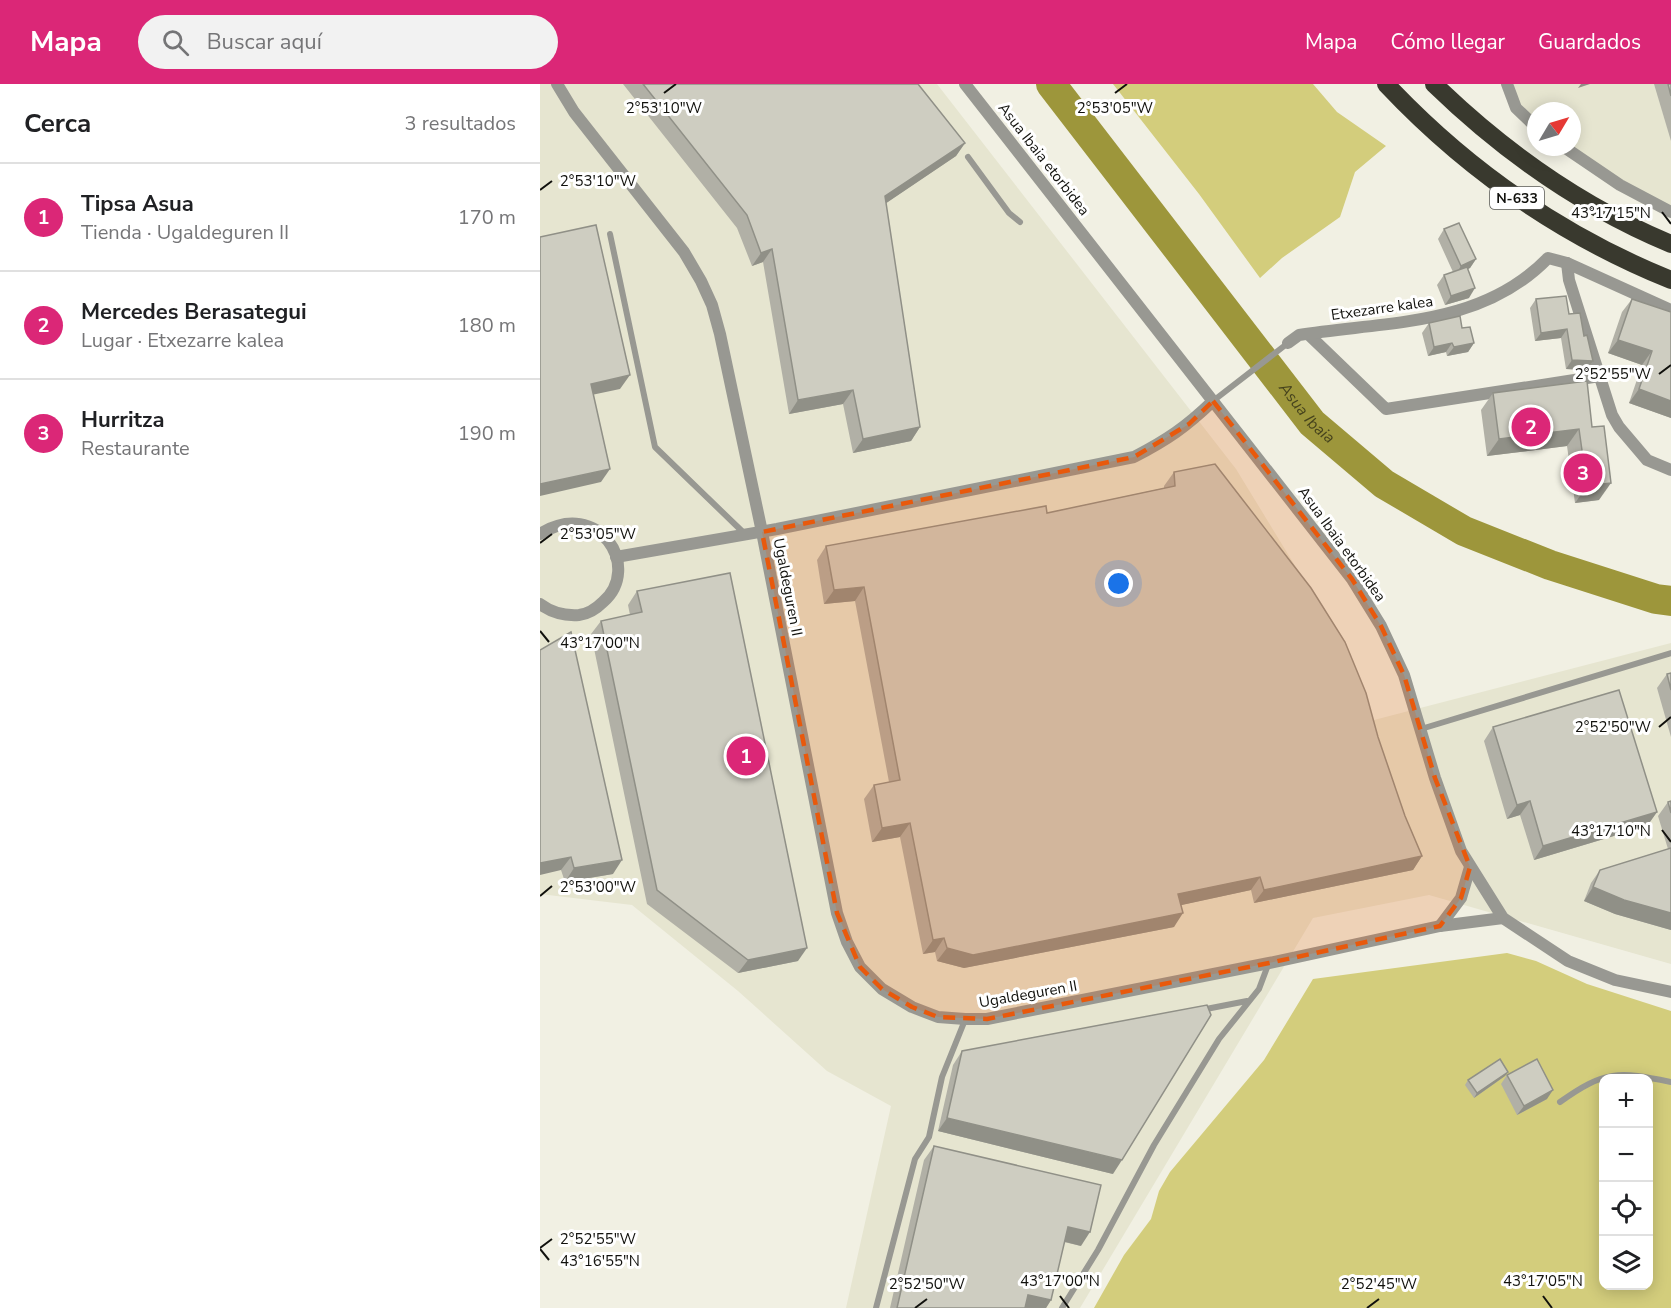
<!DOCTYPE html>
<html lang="es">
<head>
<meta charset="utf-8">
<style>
  :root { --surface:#fff; --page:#f2f2f2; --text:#202124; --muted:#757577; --line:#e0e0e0; --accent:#db2777 }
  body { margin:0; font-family:"Nunito Sans",sans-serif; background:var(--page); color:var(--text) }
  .controls { position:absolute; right:18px; bottom:18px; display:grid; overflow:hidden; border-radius:12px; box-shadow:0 3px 15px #0003 }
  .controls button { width:54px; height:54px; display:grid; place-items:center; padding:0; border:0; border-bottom:2px solid var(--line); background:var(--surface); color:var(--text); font:30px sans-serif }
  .compass { position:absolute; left:987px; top:18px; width:54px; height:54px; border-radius:50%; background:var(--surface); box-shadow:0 3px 15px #0003; rotate:52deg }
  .you { position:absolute; left:579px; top:500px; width:21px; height:21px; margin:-15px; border:4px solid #fff; border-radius:50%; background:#1a73e8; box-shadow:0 0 0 9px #1a73e833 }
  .badge { display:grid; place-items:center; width:39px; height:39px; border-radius:50%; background:var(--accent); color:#fff; font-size:20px; font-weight:700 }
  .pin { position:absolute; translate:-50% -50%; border:3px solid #fff; box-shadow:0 2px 6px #0006 }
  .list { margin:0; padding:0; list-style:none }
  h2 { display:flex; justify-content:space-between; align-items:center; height:78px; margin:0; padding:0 24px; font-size:26px }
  h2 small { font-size:20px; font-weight:400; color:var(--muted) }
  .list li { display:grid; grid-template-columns:39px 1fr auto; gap:18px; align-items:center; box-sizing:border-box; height:108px; padding:0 24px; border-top:2px solid var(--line) }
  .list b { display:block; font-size:22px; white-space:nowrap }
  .list p { margin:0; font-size:20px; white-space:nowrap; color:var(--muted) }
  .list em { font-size:20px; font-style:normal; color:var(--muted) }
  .icon { flex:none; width:33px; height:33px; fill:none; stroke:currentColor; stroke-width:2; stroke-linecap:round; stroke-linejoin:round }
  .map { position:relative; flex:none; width:1131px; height:1224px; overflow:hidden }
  header { display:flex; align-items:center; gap:36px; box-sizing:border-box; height:84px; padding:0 30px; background:var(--accent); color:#fff }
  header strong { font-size:28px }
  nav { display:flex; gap:33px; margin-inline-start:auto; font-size:21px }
  .search { width:420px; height:54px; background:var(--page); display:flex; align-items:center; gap:15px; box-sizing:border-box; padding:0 21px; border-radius:33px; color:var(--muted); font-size:22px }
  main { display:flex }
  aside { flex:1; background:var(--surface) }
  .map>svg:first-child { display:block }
  .built { fill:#e6e5d0 }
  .green { fill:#d3cd7c; fill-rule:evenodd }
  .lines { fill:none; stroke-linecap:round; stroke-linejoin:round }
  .river { stroke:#9d963b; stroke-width:30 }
  .lane { stroke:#989892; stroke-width:6 }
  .street { stroke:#989892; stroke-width:12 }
  .highway { stroke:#39392e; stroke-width:18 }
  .wall { fill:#b1b0a6 }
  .shaded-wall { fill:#909087 }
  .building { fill:#cecdc1; stroke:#909087; stroke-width:1.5 }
  .marked { fill:#e8590c; fill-opacity:0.2; stroke:#e8590c; stroke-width:4.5; stroke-dasharray:12 8; stroke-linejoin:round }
  .ticks { fill:none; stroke:#11110d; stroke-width:2 }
  .labels { text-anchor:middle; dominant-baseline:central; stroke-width:6; stroke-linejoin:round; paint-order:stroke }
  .shield { fill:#fff; stroke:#585856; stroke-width:1.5 }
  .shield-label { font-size:14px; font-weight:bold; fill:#11110d }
  .street-label { font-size:15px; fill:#11110d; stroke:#fff }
  .water-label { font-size:16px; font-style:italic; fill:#46431d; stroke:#fff }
  .ticks-label { font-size:15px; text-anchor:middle; fill:#11110d; stroke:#fff; stroke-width:6; stroke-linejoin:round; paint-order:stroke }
</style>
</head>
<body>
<header>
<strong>Mapa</strong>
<div class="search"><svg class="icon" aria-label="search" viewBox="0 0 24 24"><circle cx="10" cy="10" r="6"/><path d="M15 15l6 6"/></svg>Buscar aquí</div>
<nav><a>Mapa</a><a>Cómo llegar</a><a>Guardados</a></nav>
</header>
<main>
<aside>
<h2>Cerca<small>3 resultados</small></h2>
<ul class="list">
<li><span class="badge">1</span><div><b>Tipsa Asua</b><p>Tienda · Ugaldeguren II</p></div><em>170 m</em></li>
<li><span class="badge">2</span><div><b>Mercedes Berasategui</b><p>Lugar · Etxezarre kalea</p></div><em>180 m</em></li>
<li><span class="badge">3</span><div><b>Hurritza</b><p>Restaurante</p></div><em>190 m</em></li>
</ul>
</aside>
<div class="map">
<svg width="1131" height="1224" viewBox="0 0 1131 1224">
  <rect width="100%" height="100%" fill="#f1f0e3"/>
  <g class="built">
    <polygon points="0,0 397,0 696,385 795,547 834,636 1131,559 1131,880 889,811 773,834 540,1224 306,1224 351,1022 287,987 198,907 92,821 0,810"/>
    <polygon points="967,0 1131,0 1131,128 1032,63 1032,27 996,27 996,43"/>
  </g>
  <g class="green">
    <polygon points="573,0 773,0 797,28 846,62 815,88 800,133 742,174 720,194 659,110"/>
    <path d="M 967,869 L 996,877 L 1047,900 L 1131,927 L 1131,1224 L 554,1224 L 584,1171 L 611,1135 L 619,1107 L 630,1088 L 724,976 L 773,895 ZM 1064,994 L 1108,994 L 1108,1202 L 1064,1202 Z"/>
  </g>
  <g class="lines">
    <path class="river" id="s1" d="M 511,0 L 772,339 L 844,400 L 924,447 L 1010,481 L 1116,515 L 1131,517"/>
    <g class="lane">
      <polyline points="428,73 469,129 480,138"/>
      <polyline points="70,150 115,363 206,451"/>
      <polyline points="673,317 748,259"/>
      <polyline points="881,645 1131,569"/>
      <polyline points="661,926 707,917"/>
      <path d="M 1020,1018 C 1065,986 1078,987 1131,998"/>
      <polyline points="336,1224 375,1075 389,1053 402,993 425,936"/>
      <polyline points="522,1224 558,1166 614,1061 679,955 719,905 728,881"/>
    </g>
    <g class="street">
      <polyline points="17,0 34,28 144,168 161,197 172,221 180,250 222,448 297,829 307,858 320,883 342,905 372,923 398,933 425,935 447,935 729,879 900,842 963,834"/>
      <polyline points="425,0 812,495 841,542 864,591 895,694 921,767 963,834 1028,877 1075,896 1131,908"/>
      <polyline points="967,0 976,24 996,43"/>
      <polyline points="1024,63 1080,101 1131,128"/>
      <polyline points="1027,179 1029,196 1072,331 1079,343 1107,376 1131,386"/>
      <polyline points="768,250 846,325 1060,292"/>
      <path d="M 748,259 L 759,251 C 847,237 941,243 1008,174 L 1027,179 L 1131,226"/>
      <path d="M 0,450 C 58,413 103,483 63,518 C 56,525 48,530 39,531 C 24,532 12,529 0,520"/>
      <path d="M 76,473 L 237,445 L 594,373 C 627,356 646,343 673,317"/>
      <polyline points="900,842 921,814 930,783"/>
    </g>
    <g class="highway">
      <path d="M 846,0 C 926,85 1022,152 1131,196"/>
      <path d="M 894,0 C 963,67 1042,123 1131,160"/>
    </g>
  </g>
  <g class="wall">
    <polygon points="83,0 378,0 425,59 416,72 346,119 380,343 371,357 313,369 303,320 249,330 223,178 212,182 197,144"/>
    <polygon points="1114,0 1131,0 1131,57"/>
    <polygon points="904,145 936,175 930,184 928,185 929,214 905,221 897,201 904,191 913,188 898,155"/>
    <polygon points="996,215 1029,230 1044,252 1053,277 1047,286 1026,285 1021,254 995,257 990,224"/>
    <polygon points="1092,215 1131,228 1131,334 1089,319 1102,281 1068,269 1082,228"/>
    <polygon points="889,239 922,244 934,259 928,268 907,272 906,268 888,272 882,249"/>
    <polygon points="953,309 1052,343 1059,416 1035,419 1027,362 947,372 941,326"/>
    <polygon points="634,388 838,653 865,732 882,772 873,786 714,819 711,806 641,821 634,843 424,884 397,877 395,868 383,870 360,753 332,758 324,715 334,701 349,698 315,517 284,520 277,476 286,462 507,429 624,404 624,402"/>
    <polygon points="97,507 258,877 198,889 107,820 51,550 61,537 90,531 88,521"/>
    <polygon points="0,566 73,790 25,798 21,786"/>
    <polygon points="1131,589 1131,653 1117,604 1127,590"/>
    <polygon points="953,643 1117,728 1107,742 994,776 980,731 967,735 944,657"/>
    <polygon points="1131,717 1131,846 1075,830 1044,817 1051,799 1060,786 1128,765 1118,732 1128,718"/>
    <polygon points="422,967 573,1090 398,1047 413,981"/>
    <polygon points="968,988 965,992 934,1014 925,1001 928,996"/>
    <polygon points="967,991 1007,1015 977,1031 961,1000"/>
    <polygon points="394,1062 541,1162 524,1158 511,1216 506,1224 350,1224 384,1076"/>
  </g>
  <g class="shaded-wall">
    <polygon points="1041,0 1050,0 1038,4"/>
    <polygon points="425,59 416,72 336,126 345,112"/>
    <polygon points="232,165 223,178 212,182 221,169"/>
    <polygon points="936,175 930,184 915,191 921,182"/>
    <polygon points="935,204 929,214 905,221 911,212"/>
    <polygon points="1027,245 1021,254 995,257 1001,249"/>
    <polygon points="1078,256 1112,267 1102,281 1068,269"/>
    <polygon points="912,259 906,268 888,272 894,263"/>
    <polygon points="934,259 928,268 907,272 914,263"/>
    <polygon points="1032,276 1053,277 1047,286 1026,285"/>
    <polygon points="90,291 80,305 42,313 51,300"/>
    <polygon points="1099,305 1131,317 1131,334 1089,319"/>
    <polygon points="313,306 303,320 249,330 258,316"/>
    <polygon points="380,343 371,357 313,369 323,355"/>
    <polygon points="1039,345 1027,362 947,372 959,355"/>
    <polygon points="70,385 61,398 0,412 0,400"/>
    <polygon points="1071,399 1059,416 1035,419 1047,402"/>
    <polygon points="324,503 315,517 284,520 294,506"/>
    <polygon points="990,717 980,731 967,735 977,721"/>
    <polygon points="1117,728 1107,742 994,776 1003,762"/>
    <polygon points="370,739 360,753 332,758 342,744"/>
    <polygon points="882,772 873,786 714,819 724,806"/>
    <polygon points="31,773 21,786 0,791 0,779"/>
    <polygon points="82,776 73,790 25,798 34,784"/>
    <polygon points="720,793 711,806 628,824 638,810"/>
    <polygon points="1053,803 1131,829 1131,846 1075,830 1044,817"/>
    <polygon points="643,829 634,843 424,884 397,877 407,864"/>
    <polygon points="404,854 395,868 383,870 393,856"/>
    <polygon points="267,864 258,877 198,889 208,876"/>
    <polygon points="968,988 965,992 934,1014 937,1009"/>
    <polygon points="1013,1006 1007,1015 977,1031 984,1022"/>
    <polygon points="407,1034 582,1076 573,1090 398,1047"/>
    <polygon points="528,1143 550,1148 541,1162 518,1156"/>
    <polygon points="488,1211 511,1216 506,1224 478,1224"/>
  </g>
  <g class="building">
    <polygon points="103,0 378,0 425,59 345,112 380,343 323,355 313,306 258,316 232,165 221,169 207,131"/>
    <polygon points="1128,0 1131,0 1131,12"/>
    <polygon points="919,139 936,175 921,182 904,145"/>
    <polygon points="56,141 90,291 51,300 70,385 0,400 0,153"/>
    <polygon points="927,183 935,204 911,212 904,191"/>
    <polygon points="1026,212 1029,230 1040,229 1044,252 1047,251 1053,277 1032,276 1027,245 1001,249 996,215"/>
    <polygon points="1092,215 1131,228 1131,317 1099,305 1112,267 1078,256"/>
    <polygon points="920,232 922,244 930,243 934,259 914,263 912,259 894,263 889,239"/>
    <polygon points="1047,297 1052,343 1064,342 1071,399 1047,402 1039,345 959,355 953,309"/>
    <polygon points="675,380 771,504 805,558 826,609 838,653 865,732 882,772 724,806 720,793 638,810 643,829 433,871 407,864 404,854 393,856 370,739 342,744 334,701 360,696 324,503 294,506 286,462 506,422 507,429 635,402 634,388"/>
    <polygon points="190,489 267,864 208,876 117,806 61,537 102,528 97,507"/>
    <polygon points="31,548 82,776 34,784 31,773 0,779 0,566"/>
    <polygon points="1131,589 1131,606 1127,590"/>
    <polygon points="1079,606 1117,728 1003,762 990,717 977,721 953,643"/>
    <polygon points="1131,717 1131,729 1128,718"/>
    <polygon points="1131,764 1131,829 1084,816 1053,803 1060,786"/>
    <polygon points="667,921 671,931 582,1076 407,1034 422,967"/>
    <polygon points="960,975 968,988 937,1009 928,996"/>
    <polygon points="997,975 1013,1006 984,1022 967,991"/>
    <polygon points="394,1062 561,1101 550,1148 528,1143 511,1216 488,1211 485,1224 357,1224"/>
  </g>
  <path class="marked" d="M 673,317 L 812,495 L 841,542 L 864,591 L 895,694 L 930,783 L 921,814 L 900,842 L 729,879 L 447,935 L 398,933 L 372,923 L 342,905 L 320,883 L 297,829 L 222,448 L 594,373 L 649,340 Z"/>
  <path class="ticks" d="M 124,9 L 136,0M 575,9 L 587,0M 0,106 L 12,97M 1122,128 L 1131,140M 1119,290 L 1131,281M 0,459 L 12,450M 0,547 L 9,558M 1119,643 L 1131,633M 1122,746 L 1131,758M 0,812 L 12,802M 0,1164 L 12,1155M 0,1165 L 9,1176M 520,1212 L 529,1224M 1003,1212 L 1012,1224M 375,1224 L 387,1215M 827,1224 L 839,1215"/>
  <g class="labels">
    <rect class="shield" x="950" y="103" width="54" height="22" rx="4.5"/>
    <g class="shield-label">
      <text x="977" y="114">N-633</text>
    </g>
    <g class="street-label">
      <text transform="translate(504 75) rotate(52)">Asua Ibaia etorbidea</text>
      <text transform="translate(842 224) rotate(-8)">Etxezarre kalea</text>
      <text transform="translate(802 460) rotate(54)">Asua Ibaia etorbidea</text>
      <text transform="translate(248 503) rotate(79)">Ugaldeguren II</text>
      <text transform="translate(488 910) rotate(-10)">Ugaldeguren II</text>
    </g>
    <g class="water-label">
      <text stroke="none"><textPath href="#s1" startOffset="417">Asua Ibaia</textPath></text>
    </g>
  </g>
  <g class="ticks-label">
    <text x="124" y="29">2°53'10"W</text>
    <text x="575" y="29">2°53'05"W</text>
    <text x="58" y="102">2°53'10"W</text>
    <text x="1071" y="134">43°17'15"N</text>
    <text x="1073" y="295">2°52'55"W</text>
    <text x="58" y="455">2°53'05"W</text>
    <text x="60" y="564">43°17'00"N</text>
    <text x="1073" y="648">2°52'50"W</text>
    <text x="1071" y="752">43°17'10"N</text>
    <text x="58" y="808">2°53'00"W</text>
    <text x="58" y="1160">2°52'55"W</text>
    <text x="60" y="1182">43°16'55"N</text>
    <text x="520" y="1202">43°17'00"N</text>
    <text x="1003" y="1202">43°17'05"N</text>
    <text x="387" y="1205">2°52'50"W</text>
    <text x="839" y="1205">2°52'45"W</text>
  </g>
</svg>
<div class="controls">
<button>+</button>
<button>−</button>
<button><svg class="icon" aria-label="locate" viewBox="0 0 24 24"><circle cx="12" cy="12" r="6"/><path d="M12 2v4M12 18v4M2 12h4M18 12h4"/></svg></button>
<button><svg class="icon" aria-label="layers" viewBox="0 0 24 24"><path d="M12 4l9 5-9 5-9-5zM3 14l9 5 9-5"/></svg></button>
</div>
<svg class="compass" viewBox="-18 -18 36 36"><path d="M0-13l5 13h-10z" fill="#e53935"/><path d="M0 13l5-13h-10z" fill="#757577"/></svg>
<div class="you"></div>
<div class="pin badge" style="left:206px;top:672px">1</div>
<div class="pin badge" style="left:991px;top:343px">2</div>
<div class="pin badge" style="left:1043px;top:389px">3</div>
</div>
</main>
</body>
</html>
